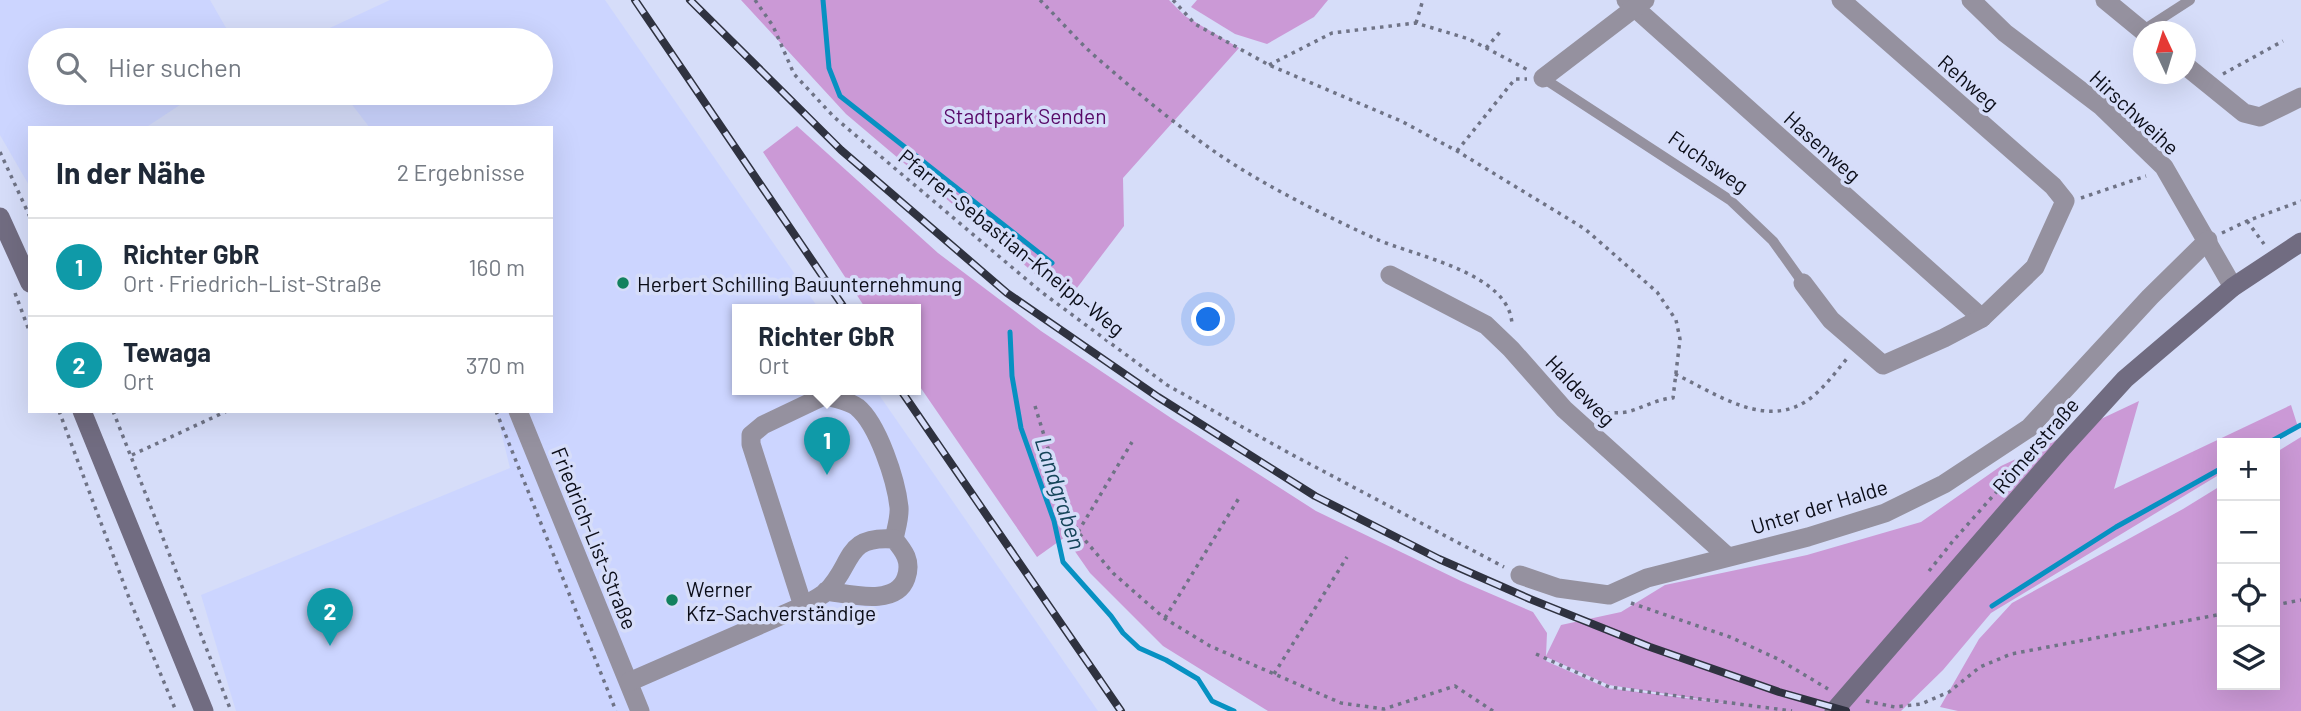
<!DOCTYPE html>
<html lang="de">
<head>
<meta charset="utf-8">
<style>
  :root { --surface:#fff; --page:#f6f6f7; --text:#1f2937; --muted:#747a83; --line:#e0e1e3; --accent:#12815e }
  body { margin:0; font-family:Barlow,sans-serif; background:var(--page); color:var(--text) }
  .controls { position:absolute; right:21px; bottom:21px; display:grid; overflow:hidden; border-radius:0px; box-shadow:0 7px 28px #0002 }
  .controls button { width:63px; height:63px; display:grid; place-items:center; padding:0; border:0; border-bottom:2px solid var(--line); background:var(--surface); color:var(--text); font:35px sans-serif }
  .compass { position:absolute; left:2133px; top:21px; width:63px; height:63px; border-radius:50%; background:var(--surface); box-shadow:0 7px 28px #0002; rotate:356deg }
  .you { position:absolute; left:1209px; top:320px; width:24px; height:24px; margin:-18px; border:5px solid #fff; border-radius:50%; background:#1a73e8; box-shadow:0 0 0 10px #1a73e833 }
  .badge { display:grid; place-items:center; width:46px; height:46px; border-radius:50%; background:var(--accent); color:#fff; font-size:23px; font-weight:700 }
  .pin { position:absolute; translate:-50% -58px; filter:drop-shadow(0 2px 4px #0008) }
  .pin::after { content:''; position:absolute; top:37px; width:24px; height:21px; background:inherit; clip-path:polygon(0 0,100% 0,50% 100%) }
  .popup { position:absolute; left:732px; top:304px; width:189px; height:91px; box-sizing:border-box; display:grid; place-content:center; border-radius:0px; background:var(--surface); filter:drop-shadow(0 2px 5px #0005); font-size:23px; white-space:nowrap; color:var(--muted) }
  .popup b { font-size:26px; color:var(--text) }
  .popup::after { content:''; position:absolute; left:50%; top:100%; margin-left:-14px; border:14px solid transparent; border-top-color:var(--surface) }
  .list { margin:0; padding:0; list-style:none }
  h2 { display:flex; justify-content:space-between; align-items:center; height:91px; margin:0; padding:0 28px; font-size:30px }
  h2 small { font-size:23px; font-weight:400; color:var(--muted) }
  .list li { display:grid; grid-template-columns:46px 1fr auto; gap:21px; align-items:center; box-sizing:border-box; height:98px; padding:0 28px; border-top:2px solid var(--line) }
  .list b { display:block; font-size:26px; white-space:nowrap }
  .list p { margin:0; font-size:23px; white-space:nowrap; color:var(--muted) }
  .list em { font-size:23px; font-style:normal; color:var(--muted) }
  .icon { flex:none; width:38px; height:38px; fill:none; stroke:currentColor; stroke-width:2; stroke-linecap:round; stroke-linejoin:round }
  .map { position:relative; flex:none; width:2301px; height:711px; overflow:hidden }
  .search { position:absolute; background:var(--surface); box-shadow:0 7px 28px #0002; left:28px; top:28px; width:525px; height:77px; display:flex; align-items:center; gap:18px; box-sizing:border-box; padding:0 24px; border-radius:38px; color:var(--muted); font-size:26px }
  .panel { position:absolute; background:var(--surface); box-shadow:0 7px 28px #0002; left:28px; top:126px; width:525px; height:287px; border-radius:0px }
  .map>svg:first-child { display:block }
  .built { fill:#ccd5ff }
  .green { fill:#cb99d6; fill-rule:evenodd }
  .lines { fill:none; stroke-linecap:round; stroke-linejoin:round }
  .stream { stroke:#0791c2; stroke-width:5 }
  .path { stroke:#6f7386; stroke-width:3.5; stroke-dasharray:3.5 5; stroke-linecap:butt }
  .service { stroke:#95919f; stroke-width:10 }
  .minor { stroke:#95919f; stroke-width:19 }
  .secondary { stroke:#716c81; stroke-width:19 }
  .rail-casing { stroke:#2f3240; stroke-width:8 }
  .rail { stroke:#d6ddf9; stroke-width:5; stroke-dasharray:16; stroke-linecap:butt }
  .poi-dot { fill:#12815e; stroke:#d6ddf9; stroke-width:2.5 }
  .labels { text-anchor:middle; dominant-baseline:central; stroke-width:7; stroke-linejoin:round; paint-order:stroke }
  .street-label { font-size:21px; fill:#0b0d18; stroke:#d6ddf9 }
  .park-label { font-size:21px; fill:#580968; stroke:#d6ddf9 }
  .poi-label { font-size:21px; fill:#0b0d18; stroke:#d6ddf9; text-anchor:start }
  .water-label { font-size:23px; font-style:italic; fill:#154459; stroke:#d6ddf9 }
</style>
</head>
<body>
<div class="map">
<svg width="2301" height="711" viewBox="0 0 2301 711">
  <rect width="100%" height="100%" fill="#d6ddf9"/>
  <g class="built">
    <polygon points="0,0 210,0 233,40 40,40 40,93 198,93 145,128 30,128 30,187 0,135"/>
    <polygon points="390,0 605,0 819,309 738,309 738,389 875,389 1098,711 236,711 201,595 510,468 496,411 551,411 551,128 370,128 343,93 541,93 541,40 304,40"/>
  </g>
  <g class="green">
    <polygon points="741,0 1169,0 1185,16 1239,48 1123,178 1124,226 1067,301 846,114"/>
    <polygon points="1197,0 1328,0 1314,17 1267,44 1235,34 1191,7"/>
    <path d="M 797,126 L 938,253 L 1041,331 L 1171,418 L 1316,511 L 1461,581 L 1533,612 L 1547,633 L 1546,656 L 1561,625 L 1621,612 L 1665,585 L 1807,555 L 1921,522 L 2001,466 L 2139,401 L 2114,489 L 2291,405 L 2298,427 L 2271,443 L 2222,443 L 2222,473 L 1991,613 L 1943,670 L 1901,711 L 1268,711 L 1163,646 L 1090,573 L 1065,537 L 1037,557 L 916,381 L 916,309 L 866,309 L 763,152 ZM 1546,657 L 1609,685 L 1725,703 L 1607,688 L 1546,661 Z"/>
    <polygon points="2301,437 2301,711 1958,711 1940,707 1979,639 2012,603 2183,509 2222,485 2222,685 2275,685 2275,453"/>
  </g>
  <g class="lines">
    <g class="stream">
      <polyline points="823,0 829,68 840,96 1052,263"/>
      <polyline points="1010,332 1012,376 1021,428 1054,521 1063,562 1111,616 1123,633 1139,648 1166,660 1198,679 1212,701 1234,711"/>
      <polyline points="2268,443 2301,425"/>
      <polyline points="1992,606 2116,527 2222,468"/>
    </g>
    <g class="path">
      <polyline points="755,0 773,26 794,74 834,117 1040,291 1167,385 1289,453 1504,567"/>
      <path d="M 1040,0 C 1061,21 1081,45 1104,64 C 1141,96 1180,128 1221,156 C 1269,188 1324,215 1376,239 C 1414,256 1512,273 1512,326"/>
      <path d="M 1173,0 L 1195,24 L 1269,65 L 1401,121 L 1457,151 L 1585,229 L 1657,292 L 1676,320 L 1680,339 L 1673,398 C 1656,399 1643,408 1627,412 C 1616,414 1608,410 1599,418"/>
      <polyline points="1416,23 1422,3"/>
      <polyline points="1486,48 1501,31"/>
      <polyline points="1269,65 1332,33 1416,23 1469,39 1528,70"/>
      <polyline points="2223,74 2283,41"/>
      <polyline points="1457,151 1515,79 1527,79"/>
      <polyline points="0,152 30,217"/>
      <polyline points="2081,198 2146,176"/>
      <polyline points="2247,221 2264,244"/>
      <polyline points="2222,233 2247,221 2301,201"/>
      <polyline points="15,293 30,333"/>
      <path d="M 1675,374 C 1717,394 1768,432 1812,397 C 1826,386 1838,369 1849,356"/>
      <polyline points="1035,406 1062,494 1078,532 1113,573 1164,618 1210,646 1341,703 1384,709 1455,686 1493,711"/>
      <polyline points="59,411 131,603 176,711"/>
      <polyline points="113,411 231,711"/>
      <polyline points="496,411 616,711"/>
      <polyline points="132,455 227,411"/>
      <polyline points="1078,532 1132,442"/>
      <polyline points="1929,571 1953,541 2039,444"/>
      <polyline points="1631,603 1730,637 1778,659 1828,689"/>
      <polyline points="2275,605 2301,600"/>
      <polyline points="1165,618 1239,498"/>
      <polyline points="1536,654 1609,687 1792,711"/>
      <polyline points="1274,674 1347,557"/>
      <polyline points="1866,701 1895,707 1921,704 1949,692 1980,667 2011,654 2222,614"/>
    </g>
    <g class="service">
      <polyline points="2142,31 2190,0"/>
      <polyline points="1543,78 1730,200 1773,241 1803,283"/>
    </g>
    <g class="minor">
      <polyline points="1626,0 1982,318"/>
      <polyline points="1971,0 2005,33 2101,106 2164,167 2233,287"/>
      <polyline points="2105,0 2144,32"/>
      <polyline points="2186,66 2244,113 2260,117 2301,97"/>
      <polyline points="1543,78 1645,0"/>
      <polyline points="1390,275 1486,325 1511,349 1564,409 1727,556"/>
      <polyline points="1803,283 1831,320 1883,365 1944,338 1982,318 2035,267 2065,201 2053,186 1841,0"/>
      <polyline points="518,411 640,711"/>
      <polyline points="1520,575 1558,588 1609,595 1647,578 1808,537 1885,513 1944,484 2029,428 2150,297 2208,240"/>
      <path d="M 803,606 L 751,444 L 751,435 L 763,425 L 826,395 C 835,399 849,401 857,407 C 878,424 896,480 899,507 C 900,517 896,529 894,539"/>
      <path d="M 629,682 L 803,606 C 810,602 820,597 826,592 C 854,565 843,535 894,539 C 904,551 912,561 906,578 C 896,607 850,594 826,591"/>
    </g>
    <g class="secondary">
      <polyline points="0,217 30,283"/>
      <polyline points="82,411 204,711"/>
      <polyline points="1834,711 2063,447 2125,379 2233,287 2301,242"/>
    </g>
    <g class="rail-casing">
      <g id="rail">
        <polyline points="635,0 845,309"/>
        <polyline points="690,0 841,150 1007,293 1158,397 1315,496 1439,559 1530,599 1650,647 1779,692 1846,711"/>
        <polyline points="900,389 1121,711"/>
      </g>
    </g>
    <use href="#rail" class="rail"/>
  </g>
  <g class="poi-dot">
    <circle cx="623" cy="283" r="7"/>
    <circle cx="672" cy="600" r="7"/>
  </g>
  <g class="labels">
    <g class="street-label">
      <text transform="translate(1969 82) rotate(41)">Rehweg</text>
      <text transform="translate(2135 112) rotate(43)">Hirschweihe</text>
      <text transform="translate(1823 146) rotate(42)">Hasenweg</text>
      <text transform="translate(1709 161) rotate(35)">Fuchsweg</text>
      <text transform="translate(1012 242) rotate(39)">Pfarrer-Sebastian-Kneipp-Weg</text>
      <text transform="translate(1581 390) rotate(46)">Haldeweg</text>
      <text transform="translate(2035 445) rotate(-49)">Römerstraße</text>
      <text transform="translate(1819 506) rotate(-17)">Unter der Halde</text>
      <text transform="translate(595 538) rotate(68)">Friedrich-List-Straße</text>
    </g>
    <g class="park-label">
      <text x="1025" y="115">Stadtpark Senden</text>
    </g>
    <g class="poi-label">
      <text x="637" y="283">Herbert Schilling Bauunternehmung</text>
      <text x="686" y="588">Werner<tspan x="686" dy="24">Kfz-Sachverständige</tspan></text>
    </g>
    <g class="water-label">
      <text transform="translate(1061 493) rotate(72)">Landgraben</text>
    </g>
  </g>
</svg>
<div class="controls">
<button>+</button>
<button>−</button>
<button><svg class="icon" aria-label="locate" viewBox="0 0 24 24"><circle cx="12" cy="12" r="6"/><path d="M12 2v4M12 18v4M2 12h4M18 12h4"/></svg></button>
<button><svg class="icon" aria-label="layers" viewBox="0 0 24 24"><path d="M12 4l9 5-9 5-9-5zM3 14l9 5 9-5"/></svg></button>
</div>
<svg class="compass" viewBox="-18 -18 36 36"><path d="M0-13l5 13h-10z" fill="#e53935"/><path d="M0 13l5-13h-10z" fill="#747a83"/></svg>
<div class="you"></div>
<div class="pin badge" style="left:827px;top:475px;background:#0f9aa8">1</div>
<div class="popup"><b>Richter GbR</b>Ort</div>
<div class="pin badge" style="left:330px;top:646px;background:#0f9aa8">2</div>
<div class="search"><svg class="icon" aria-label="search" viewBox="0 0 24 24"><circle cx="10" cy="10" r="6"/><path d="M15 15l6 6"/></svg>Hier suchen</div>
<section class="panel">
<h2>In der Nähe<small>2 Ergebnisse</small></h2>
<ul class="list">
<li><span class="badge" style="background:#0f9aa8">1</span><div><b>Richter GbR</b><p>Ort · Friedrich-List-Straße</p></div><em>160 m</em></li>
<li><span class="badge" style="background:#0f9aa8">2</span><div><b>Tewaga</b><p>Ort</p></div><em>370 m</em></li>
</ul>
</section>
</div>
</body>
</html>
